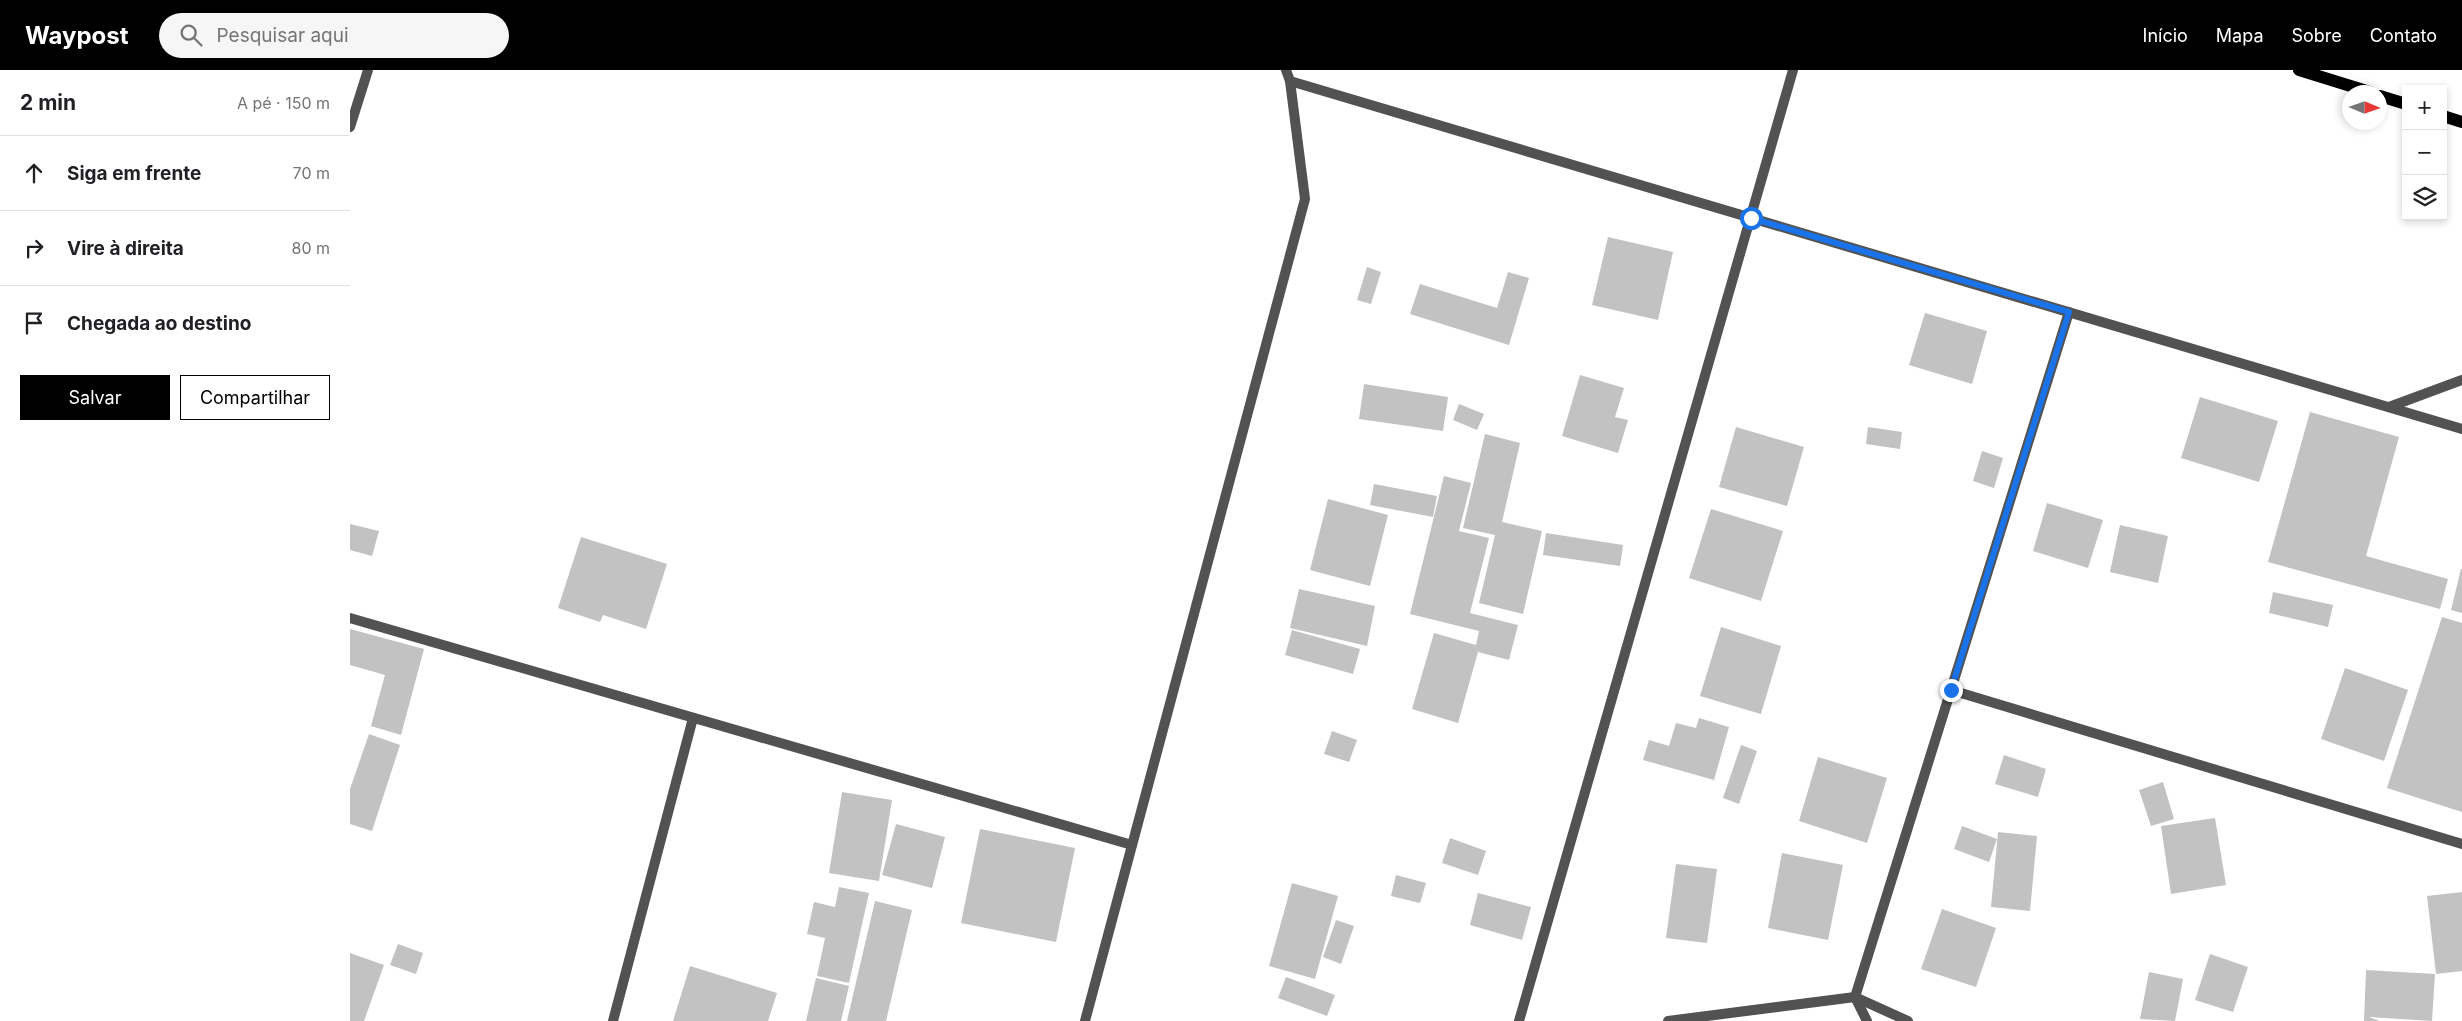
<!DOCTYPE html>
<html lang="pt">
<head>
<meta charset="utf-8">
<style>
  :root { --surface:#fff; --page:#f6f6f6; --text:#202124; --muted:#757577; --line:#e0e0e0; --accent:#000 }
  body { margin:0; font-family:Inter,sans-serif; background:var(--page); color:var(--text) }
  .controls { position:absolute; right:15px; top:15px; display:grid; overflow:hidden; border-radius:0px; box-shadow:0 2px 8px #0003 }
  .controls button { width:45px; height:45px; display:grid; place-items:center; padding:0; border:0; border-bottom:1px solid var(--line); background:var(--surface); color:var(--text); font:25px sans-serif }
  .compass { position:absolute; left:1992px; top:15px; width:45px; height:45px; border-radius:50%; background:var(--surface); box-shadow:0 2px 8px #0003; rotate:92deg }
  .stop { position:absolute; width:15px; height:15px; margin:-11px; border:4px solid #1a73e8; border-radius:50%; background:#fff }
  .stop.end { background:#1a73e8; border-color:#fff; box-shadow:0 1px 5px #0008 }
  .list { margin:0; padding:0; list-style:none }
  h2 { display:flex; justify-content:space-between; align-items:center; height:65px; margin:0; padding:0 20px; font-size:21px }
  h2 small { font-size:16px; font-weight:400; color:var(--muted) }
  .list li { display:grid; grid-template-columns:32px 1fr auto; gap:15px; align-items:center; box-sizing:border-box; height:75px; padding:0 20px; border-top:1px solid var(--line) }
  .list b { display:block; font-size:19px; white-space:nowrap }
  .list em { font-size:16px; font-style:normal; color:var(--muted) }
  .actions { display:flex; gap:10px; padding:15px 20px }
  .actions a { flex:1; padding:11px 0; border:1px solid var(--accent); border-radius:0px; text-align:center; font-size:18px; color:var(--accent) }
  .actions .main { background:var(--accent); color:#fff }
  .icon { flex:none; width:28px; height:28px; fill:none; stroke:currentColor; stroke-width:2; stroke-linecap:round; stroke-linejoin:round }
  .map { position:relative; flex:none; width:2112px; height:951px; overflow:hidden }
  header { display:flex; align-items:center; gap:30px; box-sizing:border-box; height:70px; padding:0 25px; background:var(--accent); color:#fff }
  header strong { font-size:24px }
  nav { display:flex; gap:28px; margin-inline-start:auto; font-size:18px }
  .search { width:350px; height:45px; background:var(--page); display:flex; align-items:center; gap:12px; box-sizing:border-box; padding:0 18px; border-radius:28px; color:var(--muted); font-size:19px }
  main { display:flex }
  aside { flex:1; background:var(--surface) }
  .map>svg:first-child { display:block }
  .building { fill:#c2c2c2 }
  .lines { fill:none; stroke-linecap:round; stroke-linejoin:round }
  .minor { stroke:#525252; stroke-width:10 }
  .primary { stroke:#000; stroke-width:12 }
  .route { stroke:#1a73e8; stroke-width:6 }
</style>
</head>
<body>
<header>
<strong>Waypost</strong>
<div class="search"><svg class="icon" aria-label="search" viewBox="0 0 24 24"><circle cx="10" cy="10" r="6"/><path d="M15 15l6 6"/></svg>Pesquisar aqui</div>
<nav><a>Início</a><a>Mapa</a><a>Sobre</a><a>Contato</a></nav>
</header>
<main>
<aside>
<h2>2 min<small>A pé · 150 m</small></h2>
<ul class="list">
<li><svg class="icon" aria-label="ahead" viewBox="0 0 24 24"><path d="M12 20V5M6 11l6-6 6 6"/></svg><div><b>Siga em frente</b></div><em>70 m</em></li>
<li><svg class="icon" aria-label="right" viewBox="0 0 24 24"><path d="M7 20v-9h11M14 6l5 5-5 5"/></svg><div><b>Vire à direita</b></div><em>80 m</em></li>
<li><svg class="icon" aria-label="arrive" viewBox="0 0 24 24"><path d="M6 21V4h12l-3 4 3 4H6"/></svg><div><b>Chegada ao destino</b></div></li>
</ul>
<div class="actions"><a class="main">Salvar</a><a>Compartilhar</a></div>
</aside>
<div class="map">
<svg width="2112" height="951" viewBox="0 0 2112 951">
  <rect width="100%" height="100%" fill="#fff"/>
  <g class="building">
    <polygon points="1258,167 1323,182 1308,250 1242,235"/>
    <polygon points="1017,197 1031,202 1021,234 1007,230"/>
    <polygon points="1158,202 1179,208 1159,275 1060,244 1070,214 1147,238"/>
    <polygon points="1575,243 1637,261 1622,314 1559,295"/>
    <polygon points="1230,305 1274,318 1265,347 1278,350 1268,383 1212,366"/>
    <polygon points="1014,314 1098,327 1093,361 1009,349"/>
    <polygon points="1850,327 1928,351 1909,412 1831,388"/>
    <polygon points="1109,334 1134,344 1127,360 1103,350"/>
    <polygon points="1960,342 2049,367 2016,486 2098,509 2090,539 1918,492"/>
    <polygon points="1386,357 1454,377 1437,436 1369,417"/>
    <polygon points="1518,357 1552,362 1550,379 1516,374"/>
    <polygon points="1135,364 1170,373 1152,452 1192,461 1173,544 1129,533 1145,465 1113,458"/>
    <polygon points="1632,381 1653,388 1644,418 1623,411"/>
    <polygon points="1094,406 1121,413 1109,461 1139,468 1120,543 1168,555 1159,590 1128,582 1108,653 1062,639 1084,563 1126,575 1129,561 1060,544"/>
    <polygon points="1024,414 1087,426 1083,447 1020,435"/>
    <polygon points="978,429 1038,445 1020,516 960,500"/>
    <polygon points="1697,433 1753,450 1738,498 1683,481"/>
    <polygon points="1361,439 1433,461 1411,531 1339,508"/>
    <polygon points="0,454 29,461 22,486 0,480"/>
    <polygon points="1770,455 1818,466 1808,513 1760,502"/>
    <polygon points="1196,463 1273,475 1270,496 1193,485"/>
    <polygon points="231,467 317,494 296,559 253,545 250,552 208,538"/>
    <polygon points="2111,499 2112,499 2112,543 2101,540"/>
    <polygon points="949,519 1025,536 1017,576 940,558"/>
    <polygon points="1923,522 1983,535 1978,557 1919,543"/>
    <polygon points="2092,547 2112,553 2112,742 2037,718"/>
    <polygon points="1371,557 1431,576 1411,644 1350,626"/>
    <polygon points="0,559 74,579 51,665 21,656 35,605 0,595"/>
    <polygon points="942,560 1010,579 1003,604 935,585"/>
    <polygon points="1995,598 2058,620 2034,691 1971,669"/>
    <polygon points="1349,648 1379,657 1364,710 1293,690 1299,670 1319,676 1326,653 1346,658"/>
    <polygon points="982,661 1007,670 999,692 974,684"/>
    <polygon points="19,664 50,675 22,761 0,754 0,719"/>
    <polygon points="1391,675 1407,681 1389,734 1373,728"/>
    <polygon points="1654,685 1696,699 1688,727 1645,714"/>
    <polygon points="1468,687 1537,708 1517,773 1449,751"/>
    <polygon points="1813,712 1824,749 1801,756 1789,720"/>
    <polygon points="492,722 542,730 529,811 479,803"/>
    <polygon points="1865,748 1876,815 1821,824 1811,756"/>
    <polygon points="546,754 595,767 582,818 532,805"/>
    <polygon points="1612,756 1647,769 1639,792 1604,779"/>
    <polygon points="630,759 725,778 706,872 611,853"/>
    <polygon points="1648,762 1687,766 1680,841 1641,837"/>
    <polygon points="1100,768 1136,781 1128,805 1092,793"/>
    <polygon points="1432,783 1493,795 1478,870 1418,858"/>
    <polygon points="1326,794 1367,799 1357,873 1316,868"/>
    <polygon points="1046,805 1076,813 1070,833 1041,826"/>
    <polygon points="942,813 988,826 965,909 919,896"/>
    <polygon points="489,817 519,823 499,913 467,906 475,868 457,864 464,832 485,837"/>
    <polygon points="2112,822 2112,901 2086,904 2077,826"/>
    <polygon points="1128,823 1181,837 1172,870 1120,855"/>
    <polygon points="525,831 562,840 536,951 497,951"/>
    <polygon points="1592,839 1646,858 1626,917 1571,899"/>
    <polygon points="986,850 1004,856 991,894 973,887"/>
    <polygon points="48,874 73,883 66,904 40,895"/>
    <polygon points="0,883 34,895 14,951 0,951"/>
    <polygon points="1860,884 1898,897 1883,942 1845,930"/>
    <polygon points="340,896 427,923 418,951 323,951"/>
    <polygon points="2016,900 2085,904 2082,951 2019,947 2029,951 2014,951"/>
    <polygon points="1799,902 1833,909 1825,951 1790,949"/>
    <polygon points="936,907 985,925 977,946 928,928"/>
    <polygon points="466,908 499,916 491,951 456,951"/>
  </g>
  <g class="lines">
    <g class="minor">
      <polyline points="940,11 2112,359"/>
      <polyline points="0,57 18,0"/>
      <polyline points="2039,337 2112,310"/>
      <polyline points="0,548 782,775"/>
      <polyline points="1601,620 2112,774"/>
      <polyline points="263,951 343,648"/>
      <polyline points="735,951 955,129 940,11 936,0"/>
      <polyline points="1169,951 1443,0"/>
      <polyline points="1318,951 1505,927 1558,951"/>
      <polyline points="1517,951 1505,927 1719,242"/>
    </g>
    <g class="primary">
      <polyline points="1949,0 2020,22"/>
      <polyline points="2030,26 2056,34"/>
      <polyline points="2093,46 2112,52"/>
    </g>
  </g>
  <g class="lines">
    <polyline class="route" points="1401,148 1719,242 1601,620"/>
  </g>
</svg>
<div class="controls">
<button>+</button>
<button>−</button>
<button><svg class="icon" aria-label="layers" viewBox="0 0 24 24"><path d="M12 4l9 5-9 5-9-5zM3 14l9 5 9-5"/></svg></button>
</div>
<svg class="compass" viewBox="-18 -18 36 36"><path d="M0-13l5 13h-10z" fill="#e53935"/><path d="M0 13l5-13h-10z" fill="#757577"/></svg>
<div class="stop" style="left:1401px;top:148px"></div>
<div class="stop end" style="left:1601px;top:620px"></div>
</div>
</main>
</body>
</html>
